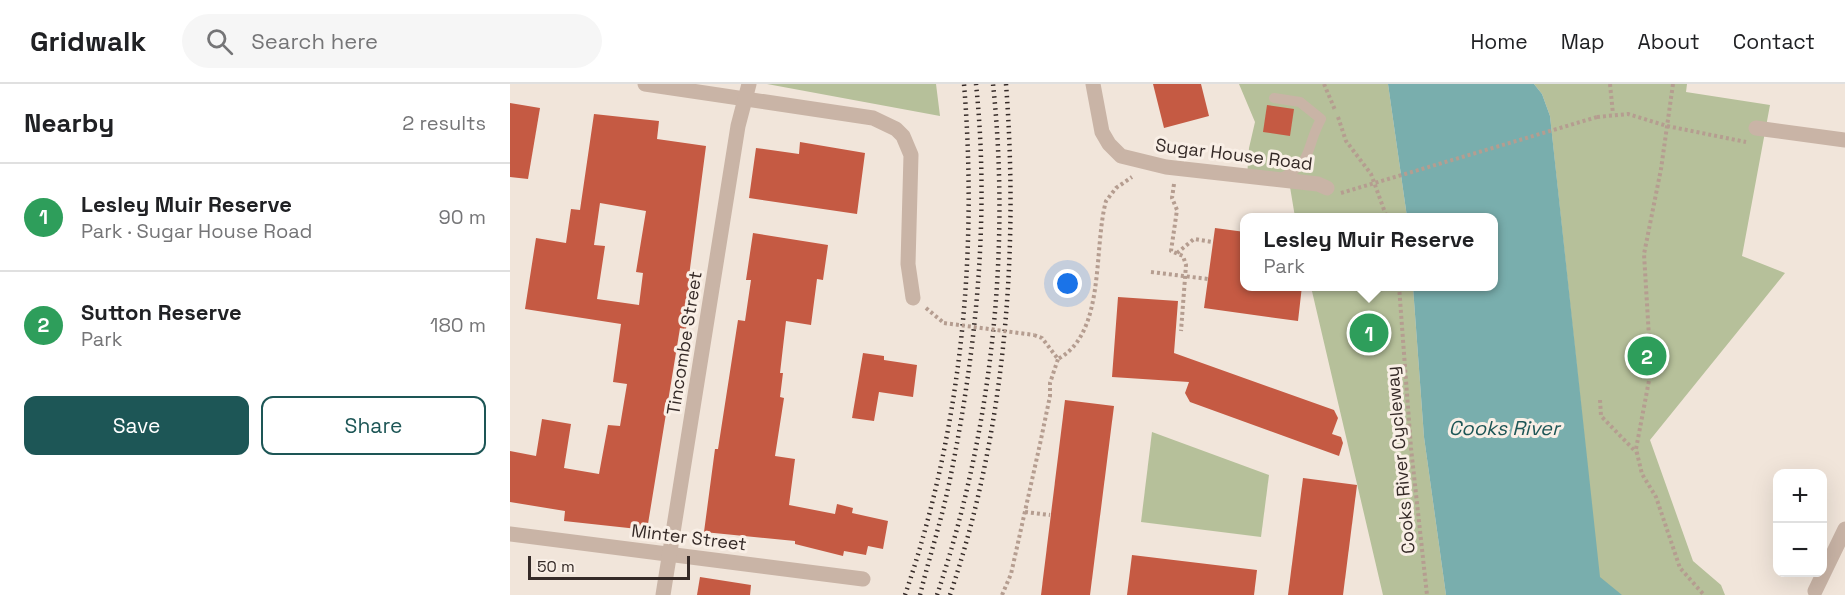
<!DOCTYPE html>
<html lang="en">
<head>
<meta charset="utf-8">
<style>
  :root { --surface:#fff; --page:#f6f6f6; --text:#202124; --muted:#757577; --line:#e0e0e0; --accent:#1d5656 }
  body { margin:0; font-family:"Space Grotesk",sans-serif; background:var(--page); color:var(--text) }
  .controls { position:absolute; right:18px; bottom:18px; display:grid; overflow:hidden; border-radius:12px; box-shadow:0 6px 24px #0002 }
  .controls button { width:54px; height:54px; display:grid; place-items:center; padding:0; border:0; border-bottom:2px solid var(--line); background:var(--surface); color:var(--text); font:30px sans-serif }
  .scale { position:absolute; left:18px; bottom:15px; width:162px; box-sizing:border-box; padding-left:6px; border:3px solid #352a27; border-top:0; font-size:16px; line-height:21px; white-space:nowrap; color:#352a27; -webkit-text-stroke:4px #f9efe6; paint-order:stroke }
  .you { position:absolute; left:558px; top:200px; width:21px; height:21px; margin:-15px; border:4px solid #fff; border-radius:50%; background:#1a73e8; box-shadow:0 0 0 9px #1a73e833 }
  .badge { display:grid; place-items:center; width:39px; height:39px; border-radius:50%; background:var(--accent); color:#fff; font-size:20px; font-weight:700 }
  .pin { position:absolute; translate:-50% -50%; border:3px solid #fff; box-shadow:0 2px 6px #0006 }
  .popup { position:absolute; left:730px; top:129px; width:258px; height:78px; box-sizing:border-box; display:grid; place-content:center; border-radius:12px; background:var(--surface); filter:drop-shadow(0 2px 4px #0005); font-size:20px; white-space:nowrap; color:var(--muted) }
  .popup b { font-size:22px; color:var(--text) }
  .popup::after { content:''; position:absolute; left:50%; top:100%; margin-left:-12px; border:12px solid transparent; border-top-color:var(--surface) }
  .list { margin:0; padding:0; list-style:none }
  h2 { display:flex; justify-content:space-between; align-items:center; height:78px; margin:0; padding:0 24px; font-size:26px }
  h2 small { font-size:20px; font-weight:400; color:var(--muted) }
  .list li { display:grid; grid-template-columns:39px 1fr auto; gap:18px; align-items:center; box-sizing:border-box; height:108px; padding:0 24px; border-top:2px solid var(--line) }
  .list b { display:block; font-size:22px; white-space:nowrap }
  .list p { margin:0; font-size:20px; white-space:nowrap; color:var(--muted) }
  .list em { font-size:20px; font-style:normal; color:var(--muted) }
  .actions { display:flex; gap:12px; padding:18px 24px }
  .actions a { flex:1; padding:14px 0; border:2px solid var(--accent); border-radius:12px; text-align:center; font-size:21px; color:var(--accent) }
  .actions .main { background:var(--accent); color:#fff }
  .icon { flex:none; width:33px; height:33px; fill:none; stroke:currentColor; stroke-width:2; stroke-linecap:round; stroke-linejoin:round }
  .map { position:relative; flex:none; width:1335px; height:511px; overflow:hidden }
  header { display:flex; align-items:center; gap:36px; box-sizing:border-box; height:84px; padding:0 30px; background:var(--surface); border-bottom:2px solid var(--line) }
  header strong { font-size:28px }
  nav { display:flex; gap:33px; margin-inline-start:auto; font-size:21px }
  .search { width:420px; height:54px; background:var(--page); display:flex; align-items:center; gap:15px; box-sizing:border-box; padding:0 21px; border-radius:33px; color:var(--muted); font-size:22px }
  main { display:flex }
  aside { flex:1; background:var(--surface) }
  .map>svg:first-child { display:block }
  .green { fill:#b6c09a }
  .water { fill:#79aead }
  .building { fill:#c55a43; fill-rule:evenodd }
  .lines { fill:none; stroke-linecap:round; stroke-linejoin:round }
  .path { stroke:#b59d90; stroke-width:4; stroke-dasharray:3 3; stroke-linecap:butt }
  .lane { stroke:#c9b4a6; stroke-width:10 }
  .street { stroke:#c9b4a6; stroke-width:15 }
  .rail { stroke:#352a27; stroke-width:4.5; stroke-dasharray:1.5 4.5; stroke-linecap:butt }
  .path-bridge { stroke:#b59d90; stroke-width:4; stroke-dasharray:3 3; stroke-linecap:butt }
  .labels { text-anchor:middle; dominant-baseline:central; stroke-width:6; stroke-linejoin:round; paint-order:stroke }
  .street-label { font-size:18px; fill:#352a27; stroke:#f9efe6 }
  .water-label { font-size:20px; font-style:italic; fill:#1d5656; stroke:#f9efe6 }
</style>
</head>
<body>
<header>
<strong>Gridwalk</strong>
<div class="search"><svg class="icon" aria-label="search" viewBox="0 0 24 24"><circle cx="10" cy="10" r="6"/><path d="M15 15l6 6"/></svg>Search here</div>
<nav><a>Home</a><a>Map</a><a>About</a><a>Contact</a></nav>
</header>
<main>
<aside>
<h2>Nearby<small>2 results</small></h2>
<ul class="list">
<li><span class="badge" style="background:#2e9e5b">1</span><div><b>Lesley Muir Reserve</b><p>Park · Sugar House Road</p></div><em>90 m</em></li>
<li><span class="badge" style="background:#2e9e5b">2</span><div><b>Sutton Reserve</b><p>Park</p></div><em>180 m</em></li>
</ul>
<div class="actions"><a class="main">Save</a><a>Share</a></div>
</aside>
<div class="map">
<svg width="1335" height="511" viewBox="0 0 1335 511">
  <rect width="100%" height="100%" fill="#f1e5da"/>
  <g class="green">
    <polygon points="257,0 426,0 430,32"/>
    <polygon points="729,0 878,0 897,133 785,133 779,97 737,93 739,64 745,38"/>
    <polygon points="1024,0 1177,0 1176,8 1260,21 1232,172 1275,189 1140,356 1183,477 1211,501 1215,511 1091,511 1040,32 1032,10"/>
    <polygon points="801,203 903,203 914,353 936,511 873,511"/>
    <polygon points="642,348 759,391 751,453 631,438"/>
  </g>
  <polygon class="water" points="878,0 1024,0 1032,10 1040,32 1090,493 1112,511 936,511 914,353 903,203 984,202 984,134 897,133"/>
  <g class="building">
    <polygon points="643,0 691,0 699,32 654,44"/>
    <polygon points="0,19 30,24 18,95 0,93"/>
    <polygon points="757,21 784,25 780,52 753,48"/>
    <path d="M 84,30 L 149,37 L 147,55 L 196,62 L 179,192 L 183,192 L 176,245 L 170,244 L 137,446 L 54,437 L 55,427 L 0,418 L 0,367 L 26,372 L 32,335 L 61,340 L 54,384 L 89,390 L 98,341 L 110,342 L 117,300 L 103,298 L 111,240 L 15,225 L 26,154 L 56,159 L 61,125 L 70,126 ZM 90,119 L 136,127 L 126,188 L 133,189 L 129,221 L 87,215 L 95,162 L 84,161 Z"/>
    <polygon points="290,58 355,69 347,130 239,114 246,64 289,70"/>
    <polygon points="705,144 735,148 735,202 792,202 788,237 694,224"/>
    <polygon points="243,149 318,161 313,196 307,195 301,241 276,237 270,289 273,289 270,313 274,314 265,372 285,375 279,421 325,430 327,420 343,424 342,429 378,437 373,465 358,462 356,471 334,467 333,472 285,460 285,457 194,448 205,365 208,365 228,236 235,237 241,196 236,196"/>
    <polygon points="608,213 668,217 664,269 824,326 828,334 822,350 831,353 833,359 829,372 680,318 675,309 679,298 602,293"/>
    <polygon points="353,269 374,272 374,276 407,281 403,313 369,308 364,337 342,334"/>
    <polygon points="555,316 604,322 580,511 531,511"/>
    <polygon points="793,394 847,401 833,511 778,511"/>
    <polygon points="622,471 747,486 744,511 617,511"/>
    <polygon points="190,493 241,501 240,511 187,511"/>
  </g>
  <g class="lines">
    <g class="path">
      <polyline points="814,0 825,26"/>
      <polyline points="1100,0 1103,30"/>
      <polyline points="1163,0 1151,85 1134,170 1141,286 1126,365 1132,390 1146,413 1170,484 1194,511"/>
      <polyline points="828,33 836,57 861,90 877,134"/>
      <polyline points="1087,33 1118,30 1157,42 1236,58"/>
      <polyline points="664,100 662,114 667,126 661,167 673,172 676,181 671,247"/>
      <polyline points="667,169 684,155 702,158"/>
      <polyline points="641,188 698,195"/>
      <polyline points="889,202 901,364 917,511"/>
      <polyline points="416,224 434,239"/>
      <path d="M 524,251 L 532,254 L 548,275 C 596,249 583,165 596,117 L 606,104 L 622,93"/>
      <polyline points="1090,316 1091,332 1126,368"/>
      <polyline points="515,428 540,431"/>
      <polyline points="492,511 501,490 530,360 540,312 540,299 548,275"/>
    </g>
    <path class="lane" d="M 764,14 L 790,18 L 811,35 C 793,69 806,76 768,96"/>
    <g class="street">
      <polyline points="135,0 363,34 386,45 393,52 401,71 398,180 403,214"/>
      <polyline points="583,0 592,48 599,60 611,72 656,83 808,100 817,104"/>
      <polyline points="1246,44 1335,56"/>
      <polyline points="0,450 353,495"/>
      <polyline points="1305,507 1335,445"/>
      <polyline points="153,511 228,42 239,0"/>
    </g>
    <g class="rail">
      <path d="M 395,511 C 451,347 468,172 454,0"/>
      <path d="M 410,511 C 419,474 431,438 439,400 C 466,270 480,133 466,0"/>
      <path d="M 427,511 C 481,350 501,169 483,0"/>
      <path d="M 440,511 C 495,348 509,171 496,0"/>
    </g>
    <g class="path-bridge">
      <polyline points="831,109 1087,33"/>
      <polyline points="434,239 524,251"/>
    </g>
  </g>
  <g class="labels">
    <g class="street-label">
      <text transform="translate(724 70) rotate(7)">Sugar House Road</text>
      <text transform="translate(174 259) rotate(-81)">Tincombe Street</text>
      <text transform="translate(890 376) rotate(-95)">Cooks River Cycleway</text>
      <text transform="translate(179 453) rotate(7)">Minter Street</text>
    </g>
    <g class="water-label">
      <text x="994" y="344">Cooks River</text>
    </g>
  </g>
</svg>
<div class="controls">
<button>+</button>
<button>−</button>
</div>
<div class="scale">50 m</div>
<div class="you"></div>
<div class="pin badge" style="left:859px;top:249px;background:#2e9e5b">1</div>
<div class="popup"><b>Lesley Muir Reserve</b>Park</div>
<div class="pin badge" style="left:1137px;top:272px;background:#2e9e5b">2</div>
</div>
</main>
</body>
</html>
